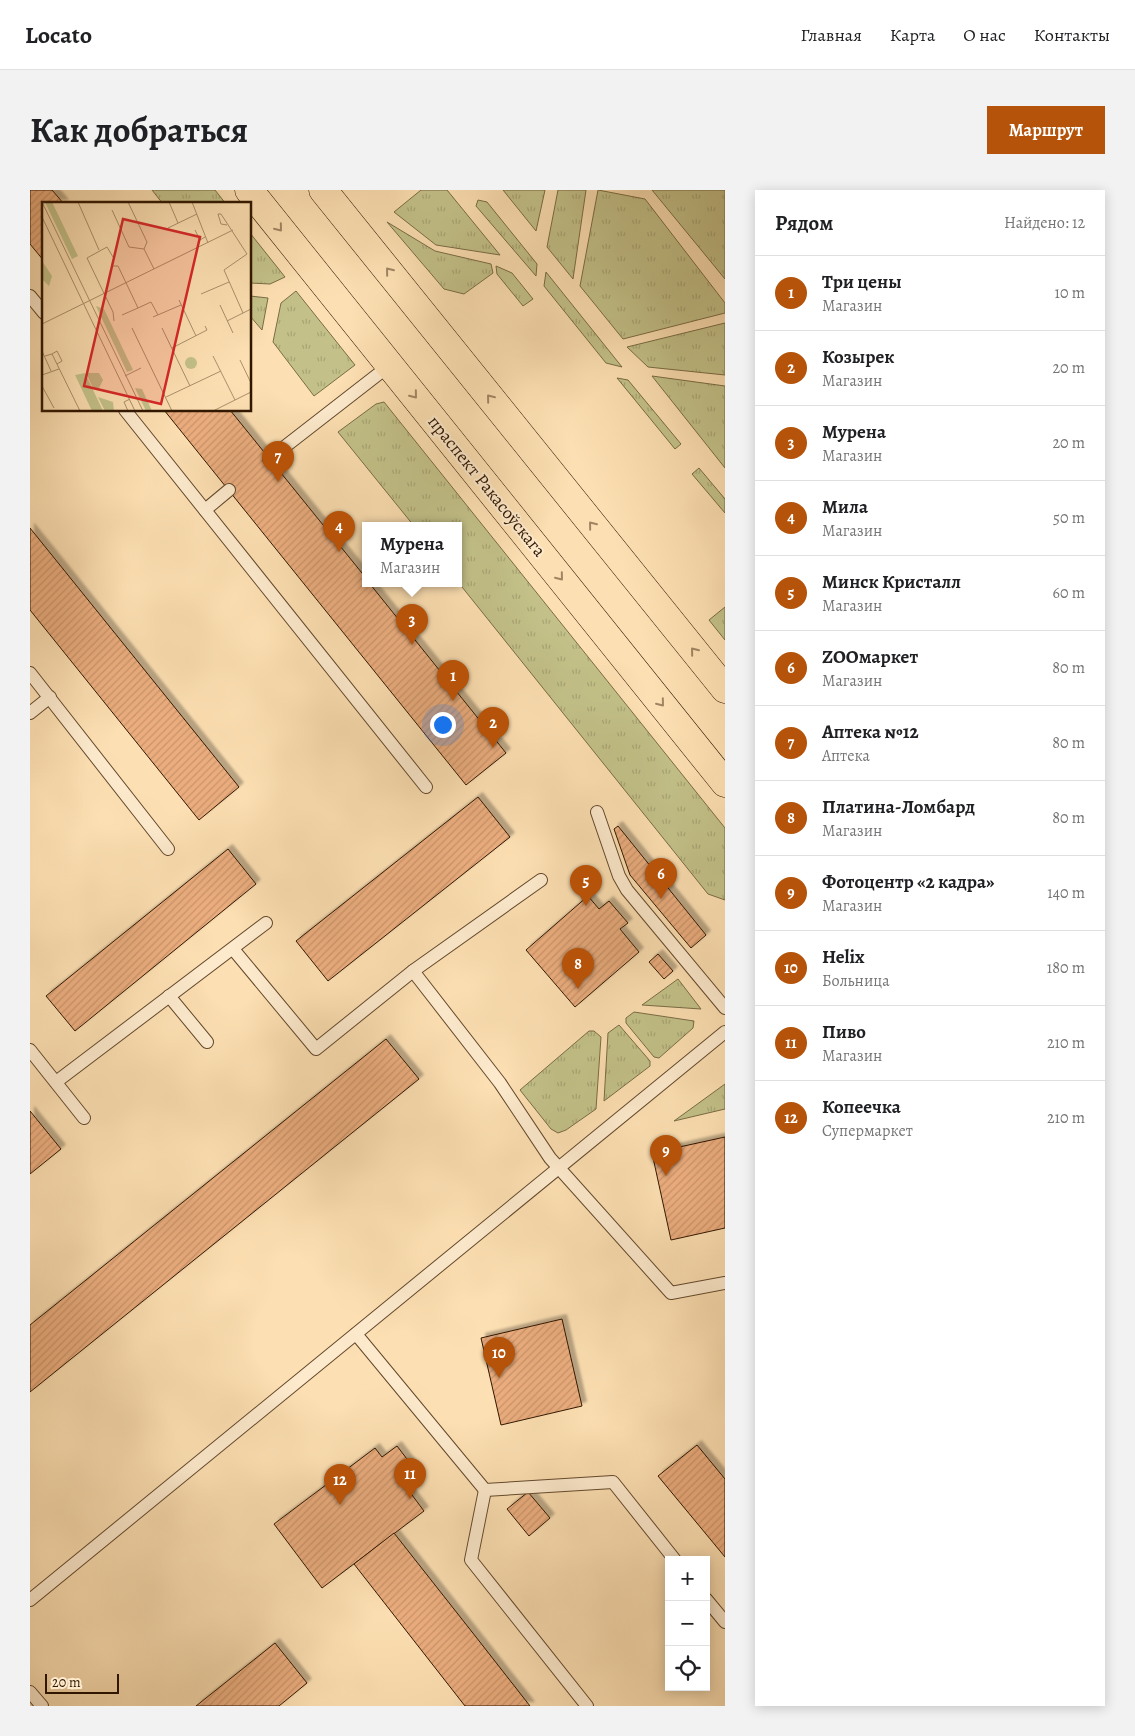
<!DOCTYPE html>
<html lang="ru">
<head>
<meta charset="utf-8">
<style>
  :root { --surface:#fff; --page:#f2f2f2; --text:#202124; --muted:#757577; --line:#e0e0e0; --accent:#b45309 }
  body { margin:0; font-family:Alegreya,serif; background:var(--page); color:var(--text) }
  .controls { position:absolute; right:15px; bottom:15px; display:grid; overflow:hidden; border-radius:0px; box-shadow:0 2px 12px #0003 }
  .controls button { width:45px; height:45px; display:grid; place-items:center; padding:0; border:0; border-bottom:1px solid var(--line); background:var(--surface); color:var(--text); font:25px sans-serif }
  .scale { position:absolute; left:15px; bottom:12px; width:74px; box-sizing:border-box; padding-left:5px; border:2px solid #311700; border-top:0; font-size:14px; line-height:18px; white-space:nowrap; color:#311700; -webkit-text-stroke:4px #fdeacd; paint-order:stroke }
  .you { position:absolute; left:412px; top:534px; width:18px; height:18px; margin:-12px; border:4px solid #fff; border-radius:50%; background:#1a73e8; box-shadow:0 0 0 8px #1a73e833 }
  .badge { display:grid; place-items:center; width:32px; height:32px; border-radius:50%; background:var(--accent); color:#fff; font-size:16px; font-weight:700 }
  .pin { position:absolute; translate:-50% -41px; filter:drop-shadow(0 1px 2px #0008) }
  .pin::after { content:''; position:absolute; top:26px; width:18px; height:15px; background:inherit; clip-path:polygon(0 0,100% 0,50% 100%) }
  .popup { position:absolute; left:332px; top:332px; width:100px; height:65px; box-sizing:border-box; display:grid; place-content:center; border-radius:0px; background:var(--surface); filter:drop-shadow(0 1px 4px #0005); font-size:16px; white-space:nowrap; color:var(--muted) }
  .popup b { font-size:19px; color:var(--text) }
  .popup::after { content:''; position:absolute; left:50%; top:100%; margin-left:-10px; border:10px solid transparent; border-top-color:var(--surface) }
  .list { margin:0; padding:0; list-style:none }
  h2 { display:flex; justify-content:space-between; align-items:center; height:65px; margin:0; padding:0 20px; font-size:21px }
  h2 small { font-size:16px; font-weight:400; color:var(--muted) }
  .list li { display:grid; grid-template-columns:32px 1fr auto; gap:15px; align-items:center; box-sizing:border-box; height:75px; padding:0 20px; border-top:1px solid var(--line) }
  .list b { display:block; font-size:19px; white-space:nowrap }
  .list p { margin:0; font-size:16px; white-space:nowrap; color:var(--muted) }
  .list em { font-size:16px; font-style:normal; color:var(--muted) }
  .icon { flex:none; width:28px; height:28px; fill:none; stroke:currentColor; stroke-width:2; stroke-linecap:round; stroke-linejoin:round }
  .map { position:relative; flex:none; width:695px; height:1516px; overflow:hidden; border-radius:0px }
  header { display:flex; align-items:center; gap:30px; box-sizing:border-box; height:70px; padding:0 25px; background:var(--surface); border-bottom:1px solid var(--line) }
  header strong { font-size:24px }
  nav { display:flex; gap:28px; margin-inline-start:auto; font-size:18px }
  .intro { display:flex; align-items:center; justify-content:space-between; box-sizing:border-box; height:120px; padding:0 30px }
  h1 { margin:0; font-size:35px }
  .button { padding:12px 22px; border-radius:0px; background:var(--accent); color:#fff; font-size:18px; font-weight:700 }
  main { display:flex; gap:30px; padding:0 30px }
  aside { flex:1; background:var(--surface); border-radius:0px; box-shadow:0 2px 12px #0003 }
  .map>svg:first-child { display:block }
  .grass { fill:url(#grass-tufts); stroke:#7a6c44 }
  .building { fill:url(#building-hatch); stroke:#311700; filter:url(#shadow) }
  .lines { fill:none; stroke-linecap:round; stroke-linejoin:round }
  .service-casing { stroke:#64492c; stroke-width:14 }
  .primary-casing { stroke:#311700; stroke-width:29 }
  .service { stroke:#fdeacd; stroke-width:12 }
  .primary { stroke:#fcdfb2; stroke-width:28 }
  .oneway { stroke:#a18562 }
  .labels { text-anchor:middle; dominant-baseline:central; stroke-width:4; stroke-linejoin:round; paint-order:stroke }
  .street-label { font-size:18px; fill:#311700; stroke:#fdeacd }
  .inset-road { fill:none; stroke:#ab8f6b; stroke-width:1 }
  .view { fill:#d62828; fill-opacity:0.15; stroke:#d62828; stroke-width:2.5 }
  .inset-edge { fill:none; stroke:#311700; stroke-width:2.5 }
</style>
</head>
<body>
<header>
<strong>Locato</strong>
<nav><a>Главная</a><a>Карта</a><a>О нас</a><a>Контакты</a></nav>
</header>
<div class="intro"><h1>Как добраться</h1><a class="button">Маршрут</a></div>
<main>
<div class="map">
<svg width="695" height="1516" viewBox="0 0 695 1516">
  <defs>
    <pattern id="grass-tufts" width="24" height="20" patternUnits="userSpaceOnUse" patternTransform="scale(1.25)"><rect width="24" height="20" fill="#c3c189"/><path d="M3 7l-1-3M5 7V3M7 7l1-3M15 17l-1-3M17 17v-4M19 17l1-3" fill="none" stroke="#a8a574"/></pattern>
    <pattern id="building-hatch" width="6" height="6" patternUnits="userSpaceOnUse" patternTransform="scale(1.25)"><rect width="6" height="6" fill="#ebad7e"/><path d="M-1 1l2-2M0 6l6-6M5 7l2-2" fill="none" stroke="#ca946b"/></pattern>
    <filter id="shadow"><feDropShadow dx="4.5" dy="-4.5" stdDeviation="1" flood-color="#0004"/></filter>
  </defs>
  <rect width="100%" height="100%" fill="#fcdfb2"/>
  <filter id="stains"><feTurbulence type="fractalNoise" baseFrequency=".004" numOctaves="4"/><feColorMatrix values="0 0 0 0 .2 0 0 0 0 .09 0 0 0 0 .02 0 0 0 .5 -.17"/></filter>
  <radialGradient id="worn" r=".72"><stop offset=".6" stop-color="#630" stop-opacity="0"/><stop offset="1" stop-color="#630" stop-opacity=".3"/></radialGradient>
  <g class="grass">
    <polygon points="122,0 185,0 196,14 133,14"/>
    <polygon points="391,0 417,0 470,65 406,55 364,22"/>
    <polygon points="473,0 515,0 506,41"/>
    <polygon points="528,0 556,0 543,89 517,57"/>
    <polygon points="568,0 615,9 695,113 695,123 593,149 550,96"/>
    <polygon points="622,0 695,0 695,89"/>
    <polygon points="448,10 457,12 507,74 506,86 446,16"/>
    <polygon points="357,32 405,61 461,74 463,83 434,104 414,99"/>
    <polygon points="220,43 255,87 240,94 220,93"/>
    <polygon points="466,76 482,83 503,109 493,116 467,84"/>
    <polygon points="516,82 592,177 576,173 514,96"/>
    <polygon points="266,101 325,175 284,206 243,152 251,113"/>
    <polygon points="220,106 238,108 232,140 220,126"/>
    <polygon points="695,133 695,185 618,177 597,157"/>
    <polygon points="622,186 695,196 695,278"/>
    <polygon points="587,188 598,190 651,254 645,259"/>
    <polygon points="354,212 695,638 695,710 678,704 428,392 428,336 384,336 308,242 346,214"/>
    <polygon points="669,278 695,309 695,323 662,284"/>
    <polygon points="695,417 695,450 679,430"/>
    <polygon points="648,789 671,819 612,815"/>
    <polygon points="604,822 664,831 663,838 629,868 624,867 596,833 596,828"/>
    <polygon points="589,835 620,871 620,876 574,911 578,843"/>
    <polygon points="559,841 564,841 571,847 566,919 536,940 528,943 521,939 490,900"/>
    <polygon points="695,894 695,919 644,931"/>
  </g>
  <g class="building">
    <polygon points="0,0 22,0 34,14 14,14 14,71 0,54"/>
    <polygon points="134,220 200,220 336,388 336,394 340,394 476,563 436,595"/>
    <polygon points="0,338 209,597 169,630 0,420"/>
    <polygon points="448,607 480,647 298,791 266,751"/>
    <polygon points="588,636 676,745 661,758 600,685 584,639"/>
    <polygon points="198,659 226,694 45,841 16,806"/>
    <polygon points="558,706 569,719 579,711 598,733 590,739 609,762 545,817 496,760"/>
    <polygon points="628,764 643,781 634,789 619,772"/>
    <polygon points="356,849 389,889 0,1202 0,1135"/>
    <polygon points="0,921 31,959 0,984"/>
    <polygon points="695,947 695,1038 641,1050 622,963"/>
    <polygon points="532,1129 552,1216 471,1235 451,1148"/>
    <polygon points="667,1255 695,1289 695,1367 628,1286"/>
    <polygon points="367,1256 390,1286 376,1297 394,1321 292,1398 244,1334 345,1258 352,1267"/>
    <polygon points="498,1302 520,1328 499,1346 477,1319"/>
    <polygon points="364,1343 446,1447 500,1516 435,1516 324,1374"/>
    <polygon points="245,1453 277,1493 249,1516 166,1516"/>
  </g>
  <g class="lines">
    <g class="service-casing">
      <g id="service">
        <polyline points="0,106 14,123"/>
        <polyline points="95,220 396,597"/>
        <polyline points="239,269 360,175"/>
        <polyline points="175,320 199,300"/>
        <polyline points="0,483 138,659"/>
        <polyline points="0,523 20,507"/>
        <polyline points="567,622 589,686 597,700 695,818"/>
        <polyline points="203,759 286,859 383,781 470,893 520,968 641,1103 695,1093"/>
        <polyline points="383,781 511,690"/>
        <polyline points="139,806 177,852"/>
        <polyline points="0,860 54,928"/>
        <polyline points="26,892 236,733"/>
        <polyline points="326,1144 455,1300"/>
        <polyline points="455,1300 441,1370 557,1516"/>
        <polyline points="455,1300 583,1292 645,1370"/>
        <polyline points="676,1409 695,1432"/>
        <polyline points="0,1410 695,842"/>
        <polyline points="0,1502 12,1516"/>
      </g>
    </g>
    <g class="primary-casing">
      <g id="primary">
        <polyline points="219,0 695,593"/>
        <polyline points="293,0 695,499"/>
      </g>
    </g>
    <use href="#service" class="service"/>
    <use href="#primary" class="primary"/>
  </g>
  <defs><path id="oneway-chevron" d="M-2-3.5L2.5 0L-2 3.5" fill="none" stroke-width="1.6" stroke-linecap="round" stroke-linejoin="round" transform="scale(1.25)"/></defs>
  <g class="oneway">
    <use href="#oneway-chevron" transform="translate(249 38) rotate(51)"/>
    <use href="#oneway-chevron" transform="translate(359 81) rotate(-129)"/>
    <use href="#oneway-chevron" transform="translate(384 205) rotate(51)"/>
    <use href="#oneway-chevron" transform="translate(460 208) rotate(-129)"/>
    <use href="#oneway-chevron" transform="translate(562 335) rotate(-129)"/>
    <use href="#oneway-chevron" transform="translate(530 387) rotate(51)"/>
    <use href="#oneway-chevron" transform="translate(664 461) rotate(-129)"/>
    <use href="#oneway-chevron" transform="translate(631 513) rotate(51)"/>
  </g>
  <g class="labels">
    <g class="street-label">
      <text transform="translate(457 296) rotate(51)">праспект Ракасоўскага</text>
    </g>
  </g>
  <g transform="translate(12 12)">
    <rect width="209" height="209" fill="#fcdfb2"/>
    <path d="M 3,0 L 10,0 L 36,54 L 30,57 ZM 0,59 L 10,74 L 7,84 L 0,77 ZM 54,104 L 62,107 L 91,168 L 85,170 ZM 43,171 L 61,209 L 50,209 L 33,173 ZM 44,171 L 57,171 L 61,178 L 56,188 L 51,186 ZM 93,186 L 100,187 L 110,209 L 104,209 ZM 56,195 L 71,200 L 72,209 L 63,209 Z" fill="#c3c189"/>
    <path d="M143 161a6 6 0 1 1 12 0a6 6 0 1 1-12 0Z" fill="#c3c189"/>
    <path class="inset-road" d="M 0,0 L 101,209M 36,0 L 57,48M 86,0 L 105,40 L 102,47M 127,0 L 136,21M 150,0 L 166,41M 70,8 L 87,45 L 102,47M 0,15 L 93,209M 185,23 L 179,22 L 176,12 L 179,12 L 205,52 L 182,68 L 201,111M 126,26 L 155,12M 153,28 L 158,38 L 163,35M 102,47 L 112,67M 71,55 L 65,45 L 45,56 L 71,110 L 72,119M 69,64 L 76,64 L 96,106 L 109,100 L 116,113M 159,92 L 187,80M 137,98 L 154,134M 178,103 L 191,131M 80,113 L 96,106M 111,115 L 139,103M 185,119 L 209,107M 0,122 L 191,28M 90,126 L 130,209M 120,126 L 148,184M 130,146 L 165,128 L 163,124M 0,149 L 9,169M 10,152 L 15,149 L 20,159 L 15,162M 3,154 L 10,152 L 38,209M 171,154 L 193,198M 198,158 L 209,181M 0,173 L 17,167M 83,174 L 99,166M 0,184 L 12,206M 124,195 L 179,169M 86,209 L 82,200 L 88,197M 171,209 L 209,190"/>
    <path class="view" d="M 81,17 L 158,35 L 119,202 L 42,184 Z"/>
    <rect width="209" height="209" class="inset-edge"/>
  </g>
  <rect width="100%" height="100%" filter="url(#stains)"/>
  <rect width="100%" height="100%" fill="url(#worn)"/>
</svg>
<div class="controls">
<button>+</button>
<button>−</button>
<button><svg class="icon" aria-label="locate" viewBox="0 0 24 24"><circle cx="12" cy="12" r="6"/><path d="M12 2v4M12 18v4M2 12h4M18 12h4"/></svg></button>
</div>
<div class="scale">20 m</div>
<div class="you"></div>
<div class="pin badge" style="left:423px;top:511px">1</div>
<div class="pin badge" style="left:463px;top:558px">2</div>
<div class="pin badge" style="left:382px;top:455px">3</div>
<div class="popup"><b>Мурена</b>Магазин</div>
<div class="pin badge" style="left:309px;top:362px">4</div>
<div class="pin badge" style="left:556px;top:716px">5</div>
<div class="pin badge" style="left:631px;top:709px">6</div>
<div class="pin badge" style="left:248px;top:292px">7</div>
<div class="pin badge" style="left:548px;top:799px">8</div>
<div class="pin badge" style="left:636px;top:986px">9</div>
<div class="pin badge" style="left:469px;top:1188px">10</div>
<div class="pin badge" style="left:380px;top:1309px">11</div>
<div class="pin badge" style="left:310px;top:1315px">12</div>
</div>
<aside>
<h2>Рядом<small>Найдено: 12</small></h2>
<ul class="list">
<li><span class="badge">1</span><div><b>Три цены</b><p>Магазин</p></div><em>10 m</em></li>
<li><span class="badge">2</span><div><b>Козырек</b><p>Магазин</p></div><em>20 m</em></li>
<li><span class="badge">3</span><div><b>Мурена</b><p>Магазин</p></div><em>20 m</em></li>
<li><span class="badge">4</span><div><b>Мила</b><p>Магазин</p></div><em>50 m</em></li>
<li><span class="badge">5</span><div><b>Минск Кристалл</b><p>Магазин</p></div><em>60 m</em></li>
<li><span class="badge">6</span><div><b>ZOOмаркет</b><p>Магазин</p></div><em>80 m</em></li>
<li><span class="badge">7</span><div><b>Аптека №12</b><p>Аптека</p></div><em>80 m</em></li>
<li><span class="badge">8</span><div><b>Платина-Ломбард</b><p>Магазин</p></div><em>80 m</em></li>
<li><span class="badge">9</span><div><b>Фотоцентр «2 кадра»</b><p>Магазин</p></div><em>140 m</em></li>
<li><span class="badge">10</span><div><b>Helix</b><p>Больница</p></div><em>180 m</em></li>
<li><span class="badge">11</span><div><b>Пиво</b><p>Магазин</p></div><em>210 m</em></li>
<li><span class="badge">12</span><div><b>Копеечка</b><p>Супермаркет</p></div><em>210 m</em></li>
</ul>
</aside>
</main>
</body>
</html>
